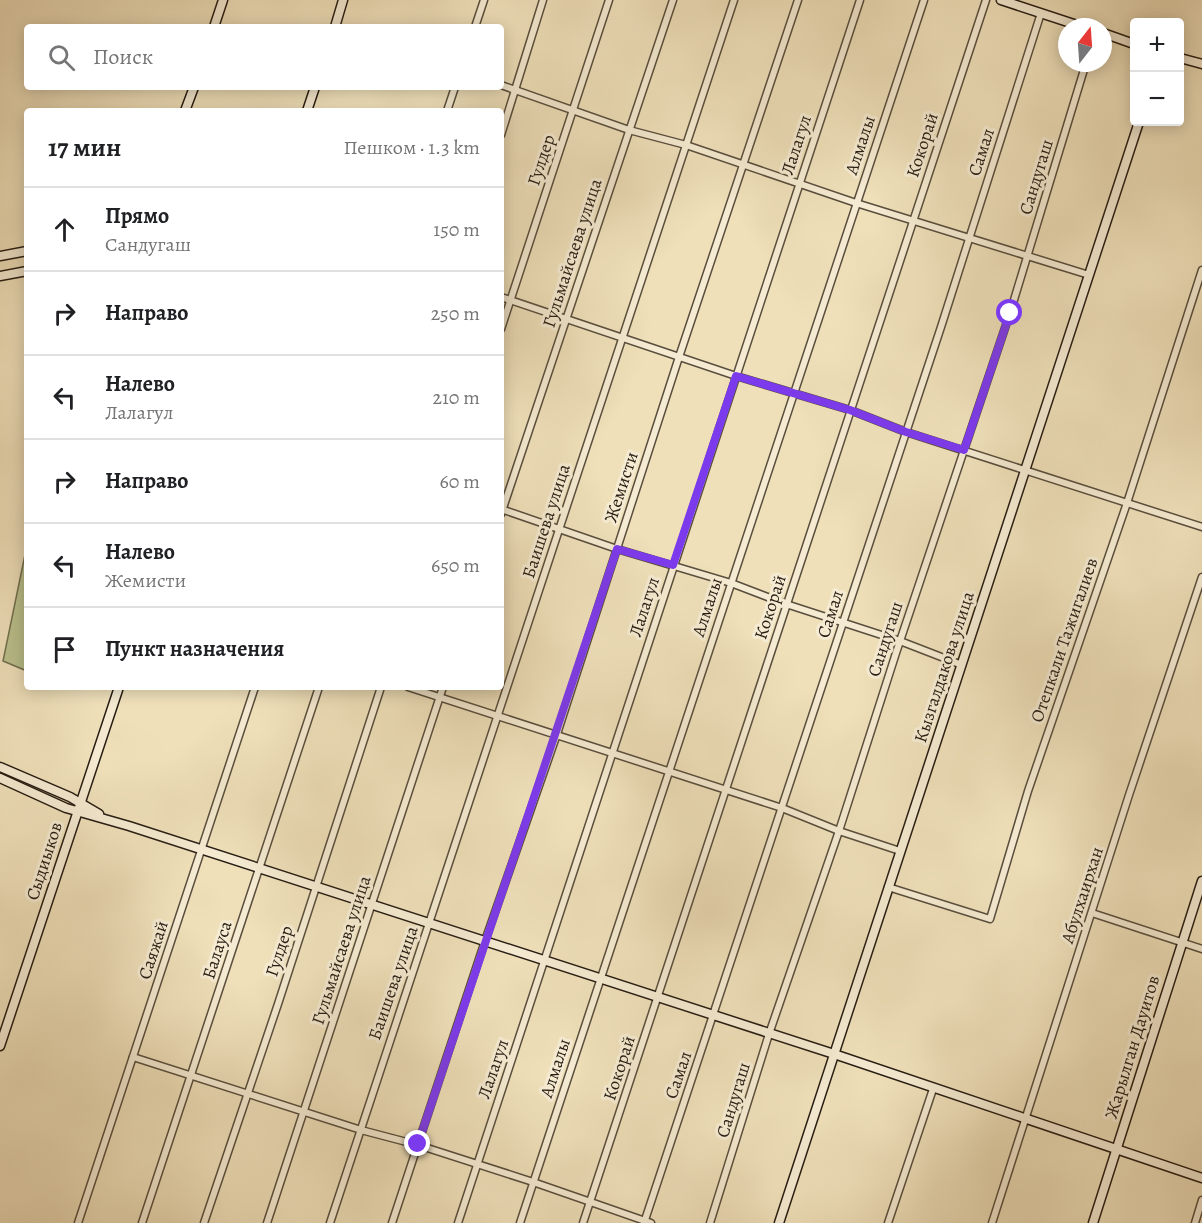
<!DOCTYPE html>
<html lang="ru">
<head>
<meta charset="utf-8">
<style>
  :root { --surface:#fff; --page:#f2f2f2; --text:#202124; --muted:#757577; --line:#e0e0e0 }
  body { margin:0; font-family:Alegreya,serif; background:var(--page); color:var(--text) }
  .controls { position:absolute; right:18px; top:18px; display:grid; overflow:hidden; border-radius:6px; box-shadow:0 3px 15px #0003 }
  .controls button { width:54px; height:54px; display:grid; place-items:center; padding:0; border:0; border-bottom:2px solid var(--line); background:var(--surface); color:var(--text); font:30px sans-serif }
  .compass { position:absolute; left:1058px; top:18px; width:54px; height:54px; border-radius:50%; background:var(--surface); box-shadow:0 3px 15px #0003; rotate:17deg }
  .stop { position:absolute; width:18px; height:18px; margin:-14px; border:4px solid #7c3aed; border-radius:50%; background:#fff }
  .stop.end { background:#7c3aed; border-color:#fff; box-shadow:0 2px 6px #0008 }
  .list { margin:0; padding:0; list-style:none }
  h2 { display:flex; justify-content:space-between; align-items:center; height:78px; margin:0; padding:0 24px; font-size:26px }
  h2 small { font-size:20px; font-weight:400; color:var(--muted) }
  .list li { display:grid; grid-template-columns:39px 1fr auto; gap:18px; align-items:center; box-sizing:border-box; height:84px; padding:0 24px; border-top:2px solid var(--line) }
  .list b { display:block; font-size:22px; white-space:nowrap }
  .list p { margin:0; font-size:20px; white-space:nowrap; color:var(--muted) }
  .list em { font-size:20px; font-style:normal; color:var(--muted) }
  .icon { flex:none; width:33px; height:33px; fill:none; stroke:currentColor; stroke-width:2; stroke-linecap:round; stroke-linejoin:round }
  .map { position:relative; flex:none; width:1202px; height:1223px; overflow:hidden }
  .search { position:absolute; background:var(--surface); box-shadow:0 3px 15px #0003; left:24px; top:24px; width:480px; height:66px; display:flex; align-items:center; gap:15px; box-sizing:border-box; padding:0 21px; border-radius:6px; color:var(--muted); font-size:22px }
  .panel { position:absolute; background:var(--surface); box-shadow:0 3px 15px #0003; left:24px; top:108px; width:480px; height:582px; border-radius:6px }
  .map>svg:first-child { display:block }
  .green { fill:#bbc28e; stroke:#717050; stroke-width:1.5 }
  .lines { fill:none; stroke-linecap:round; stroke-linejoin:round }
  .street-casing { stroke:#594e3d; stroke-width:9 }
  .secondary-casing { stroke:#271d13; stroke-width:11 }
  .street { stroke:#f5ebd2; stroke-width:6 }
  .secondary { stroke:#f5ebd2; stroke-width:8 }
  .route { stroke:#7c3aed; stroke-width:8 }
  .labels { text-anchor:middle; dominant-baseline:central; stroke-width:6; stroke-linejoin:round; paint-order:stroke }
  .street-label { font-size:18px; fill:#271d13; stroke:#f5ebd2 }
</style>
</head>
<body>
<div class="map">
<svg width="1202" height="1223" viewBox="0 0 1202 1223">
  <rect width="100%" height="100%" fill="#efe0ba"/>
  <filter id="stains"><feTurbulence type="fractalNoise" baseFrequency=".00333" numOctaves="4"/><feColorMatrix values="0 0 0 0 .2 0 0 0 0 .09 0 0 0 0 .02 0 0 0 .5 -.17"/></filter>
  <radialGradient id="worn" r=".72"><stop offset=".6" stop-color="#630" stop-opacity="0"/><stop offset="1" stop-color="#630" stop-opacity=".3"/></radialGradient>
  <polygon class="green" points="27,545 27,671 3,661"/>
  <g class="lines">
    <g class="street-casing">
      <g id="street">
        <polyline points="475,27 484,0"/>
        <polyline points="501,85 629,130 686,145 856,203 1089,275"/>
        <polyline points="447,111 455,87"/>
        <polyline points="501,135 543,0"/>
        <polyline points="501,297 736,376 850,410 906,432 1202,527"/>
        <polyline points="501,329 609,0"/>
        <polyline points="501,509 617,549 731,583 786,604 900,641 962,665"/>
        <polyline points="501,514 673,0"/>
        <polyline points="408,687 782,808 839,831 900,851"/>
        <polyline points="888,887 990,919 1028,791 1127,503 1202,270"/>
        <polyline points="1092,913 1202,949"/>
        <polyline points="133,1057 361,1130 418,1145 533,1182 651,1223"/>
        <polyline points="78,1223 255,687"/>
        <polyline points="142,1223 319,687"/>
        <polyline points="204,1223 278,1004 381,687"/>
        <polyline points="267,1223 443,687"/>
        <polyline points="330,1223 734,0"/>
        <polyline points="392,1223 485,941 557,734 679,357 798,0"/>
        <polyline points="458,1223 860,0"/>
        <polyline points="520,1223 924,0"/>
        <polyline points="583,1223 986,0"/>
        <polyline points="644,1223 941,327 1041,13"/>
        <polyline points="710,1223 769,1034 839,831 896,653 1010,313 1086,63"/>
        <polyline points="888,1223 933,1089"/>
        <polyline points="992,1223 1129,795 1202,577"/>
        <polyline points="1195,1223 1202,1200"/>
      </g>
    </g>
    <g class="secondary-casing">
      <g id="secondary">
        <polyline points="1001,0 1083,27"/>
        <polyline points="214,27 223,0"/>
        <polyline points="335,27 343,0"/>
        <polyline points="1103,33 1134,44"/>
        <polyline points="1180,58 1202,64"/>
        <polyline points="185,111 194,87"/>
        <polyline points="307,111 315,87"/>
        <polyline points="0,256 27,251"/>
        <polyline points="0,276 27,271"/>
        <polyline points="0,767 70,797 99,814"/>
        <polyline points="0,778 66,808 129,826 834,1054 1202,1178"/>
        <polyline points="0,1046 119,687"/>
        <polyline points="779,1223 1139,122"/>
        <polyline points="1093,1223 1202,881"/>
      </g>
    </g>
    <use href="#street" class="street"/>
    <use href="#secondary" class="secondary"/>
  </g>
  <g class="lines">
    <polyline class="route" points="418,1144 617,549 673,565 736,376 850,410 906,432 964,450 1010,313"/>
  </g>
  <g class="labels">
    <g class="street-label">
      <text transform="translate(796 145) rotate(-72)">Лалагул</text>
      <text transform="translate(860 145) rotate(-72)">Алмалы</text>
      <text transform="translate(922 145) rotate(-72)">Кокорай</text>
      <text transform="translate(981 152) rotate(-72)">Самал</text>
      <text transform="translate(541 160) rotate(-72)">Гулдер</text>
      <text transform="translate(1036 177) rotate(-73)">Сандугаш</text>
      <text transform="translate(572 253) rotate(-72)">Гульмайсаева улица</text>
      <text transform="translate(621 487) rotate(-72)">Жемисти</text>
      <text transform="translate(546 521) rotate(-72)">Баишева улица</text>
      <text transform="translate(644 607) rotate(-72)">Лалагул</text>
      <text transform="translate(707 607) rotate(-72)">Алмалы</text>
      <text transform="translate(770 607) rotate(-72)">Кокорай</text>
      <text transform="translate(830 614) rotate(-72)">Самал</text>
      <text transform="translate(885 639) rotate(-72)">Сандугаш</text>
      <text transform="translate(1064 640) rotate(-71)">Отепкали Тажигалиев</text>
      <text transform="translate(944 667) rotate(-72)">Кызгалдакова улица</text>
      <text transform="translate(44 861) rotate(-72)">Сыдиыков</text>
      <text transform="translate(1082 895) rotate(-72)">Абулхаирхан</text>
      <text transform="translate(153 950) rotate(-72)">Саяжай</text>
      <text transform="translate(217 950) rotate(-72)">Балауса</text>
      <text transform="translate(341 950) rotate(-72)">Гульмайсаева улица</text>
      <text transform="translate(279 951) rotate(-72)">Гулдер</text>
      <text transform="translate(393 983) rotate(-71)">Баишева улица</text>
      <text transform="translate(1132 1047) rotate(-73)">Жарылган Дауитов</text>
      <text transform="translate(555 1068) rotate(-72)">Алмалы</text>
      <text transform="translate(619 1068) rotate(-72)">Кокорай</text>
      <text transform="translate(493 1069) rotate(-71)">Лалагул</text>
      <text transform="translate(678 1075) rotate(-71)">Самал</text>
      <text transform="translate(733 1100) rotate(-73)">Сандугаш</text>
    </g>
  </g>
  <rect width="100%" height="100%" filter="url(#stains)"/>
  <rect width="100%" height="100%" fill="url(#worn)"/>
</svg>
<div class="controls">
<button>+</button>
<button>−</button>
</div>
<svg class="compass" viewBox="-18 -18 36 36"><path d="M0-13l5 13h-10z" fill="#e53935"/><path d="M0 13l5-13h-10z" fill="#757577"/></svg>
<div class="stop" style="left:1010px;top:313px"></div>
<div class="stop end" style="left:418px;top:1144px"></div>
<div class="search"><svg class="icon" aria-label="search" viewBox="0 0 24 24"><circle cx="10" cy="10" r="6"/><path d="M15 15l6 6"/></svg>Поиск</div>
<section class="panel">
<h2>17 мин<small>Пешком · 1.3 km</small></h2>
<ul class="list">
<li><svg class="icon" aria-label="ahead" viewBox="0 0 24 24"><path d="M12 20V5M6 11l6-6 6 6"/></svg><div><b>Прямо</b><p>Сандугаш</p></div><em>150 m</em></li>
<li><svg class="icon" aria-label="right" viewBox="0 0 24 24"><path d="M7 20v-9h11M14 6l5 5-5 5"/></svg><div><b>Направо</b></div><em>250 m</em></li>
<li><svg class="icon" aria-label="left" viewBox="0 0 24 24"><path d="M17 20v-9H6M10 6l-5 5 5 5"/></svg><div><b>Налево</b><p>Лалагул</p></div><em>210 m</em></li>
<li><svg class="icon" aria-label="right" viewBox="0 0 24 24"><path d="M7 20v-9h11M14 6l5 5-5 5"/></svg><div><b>Направо</b></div><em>60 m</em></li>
<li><svg class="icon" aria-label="left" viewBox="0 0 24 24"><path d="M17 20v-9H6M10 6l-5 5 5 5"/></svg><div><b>Налево</b><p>Жемисти</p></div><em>650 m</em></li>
<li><svg class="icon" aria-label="arrive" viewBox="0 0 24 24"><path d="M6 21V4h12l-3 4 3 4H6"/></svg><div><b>Пункт назначения</b></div></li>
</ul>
</section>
</div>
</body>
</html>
